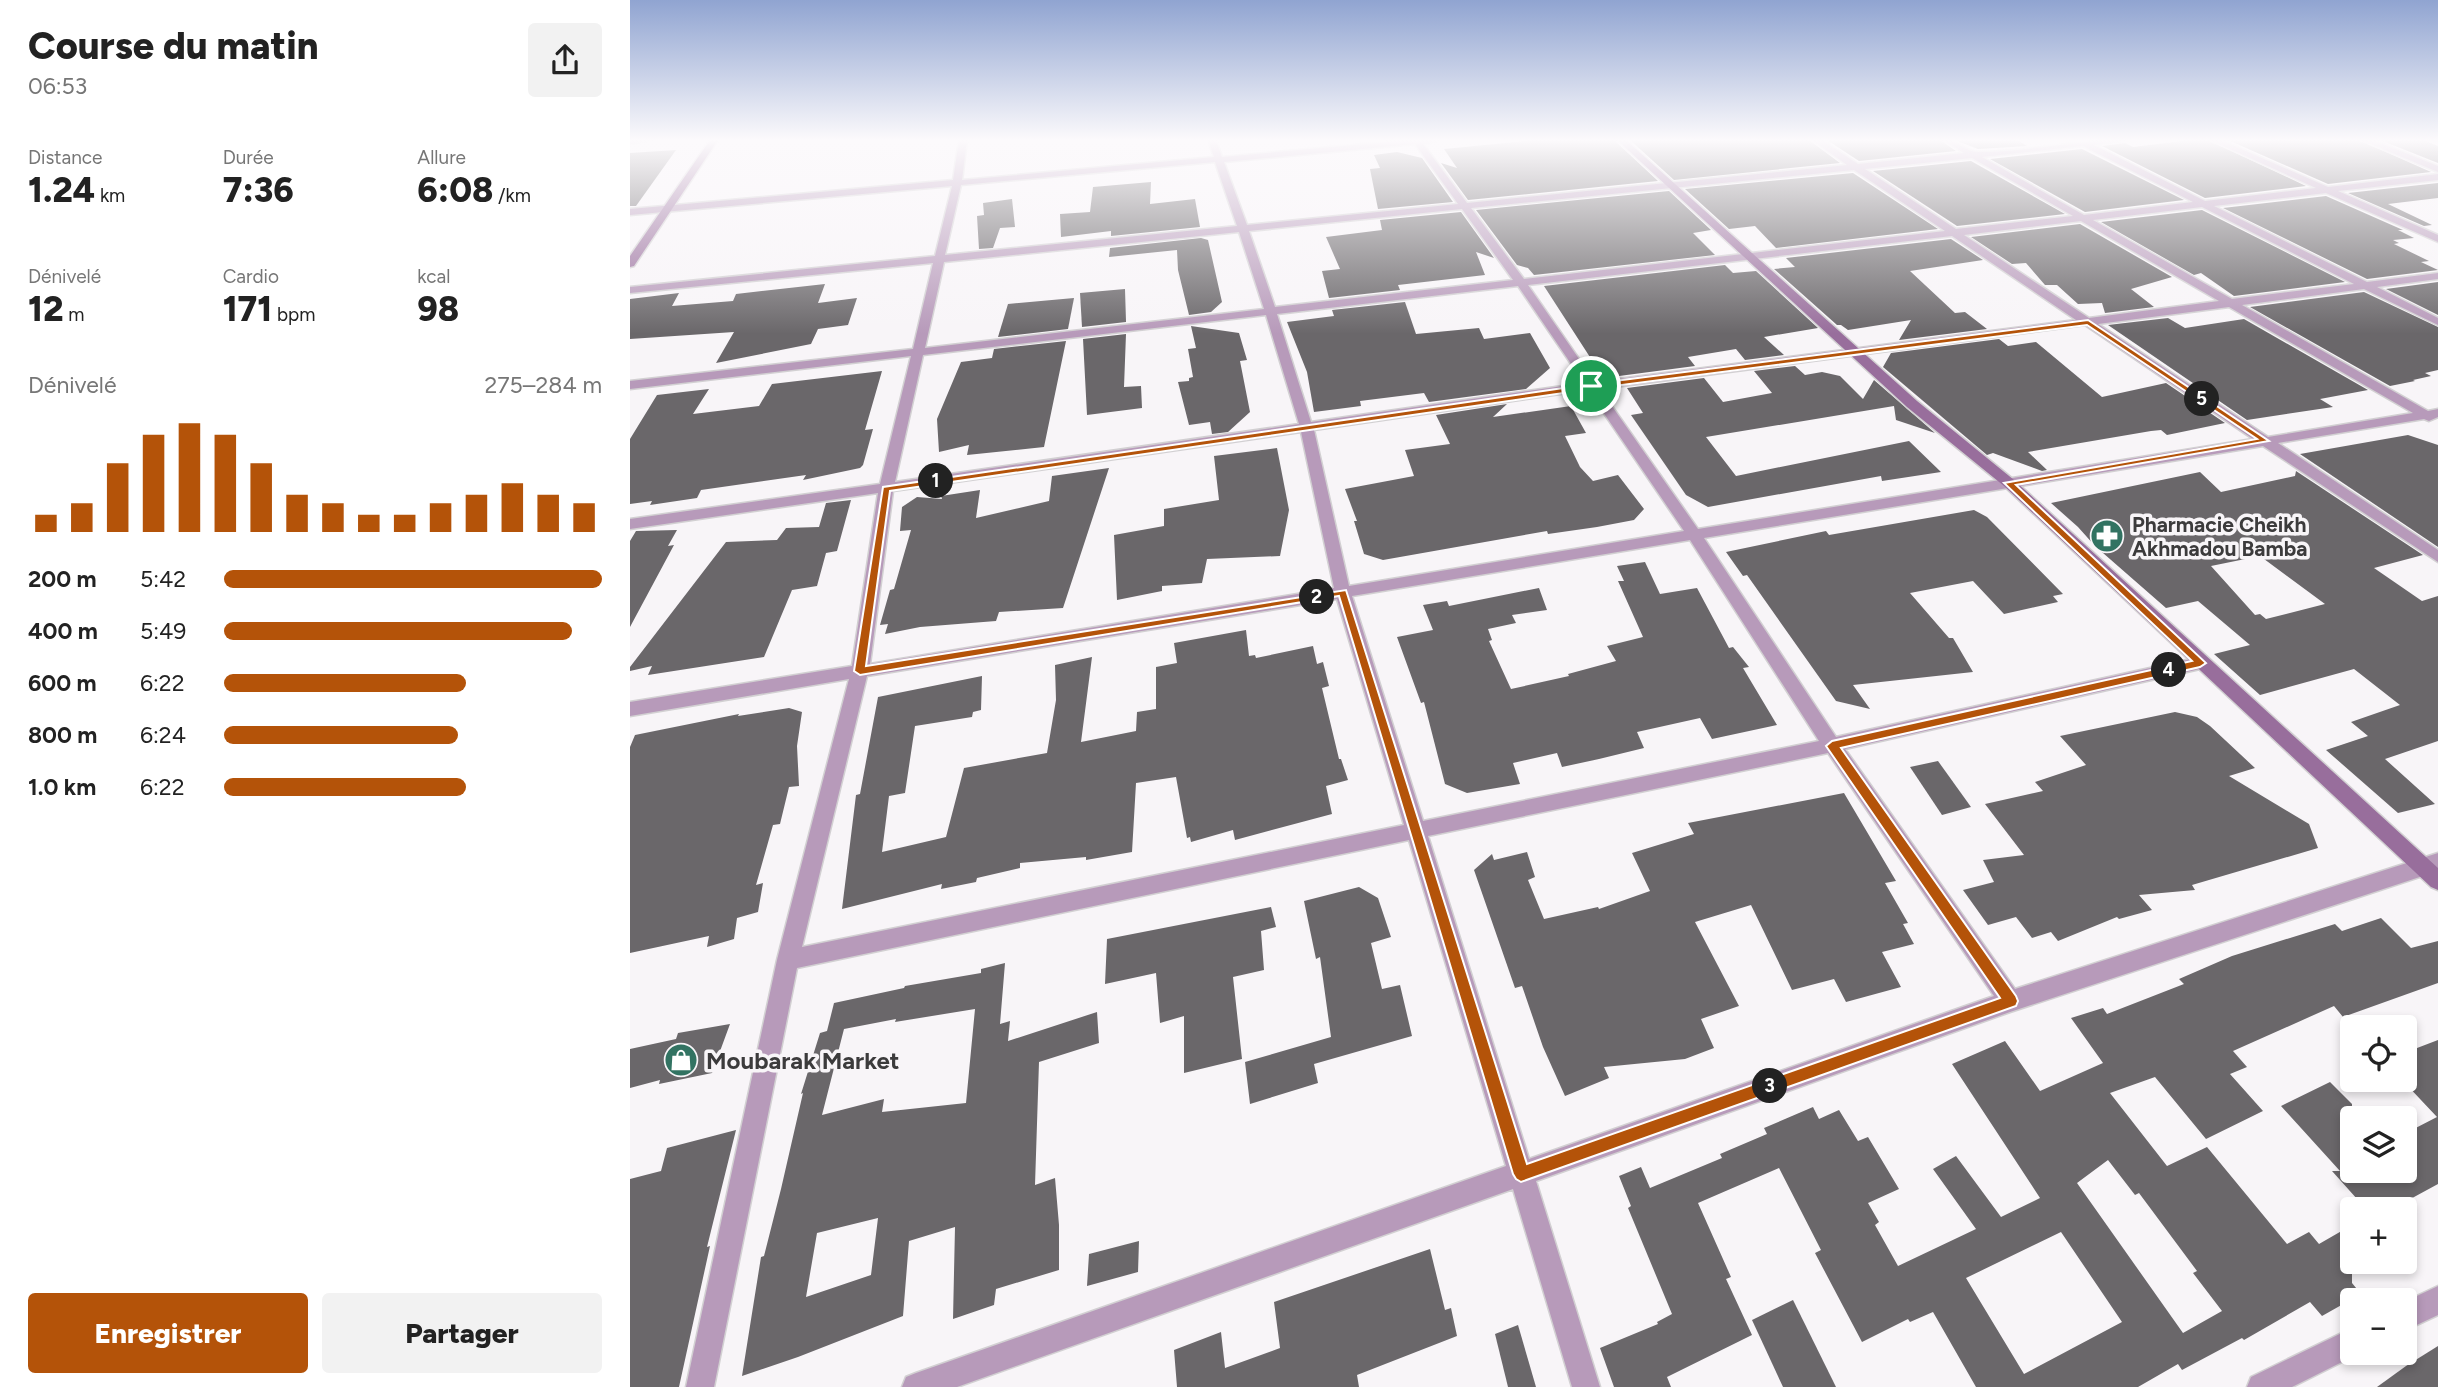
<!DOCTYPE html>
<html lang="fr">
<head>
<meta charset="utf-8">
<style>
  :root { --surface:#fff; --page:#f2f2f2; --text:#222; --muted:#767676; --accent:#b45309 }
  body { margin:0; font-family:Figtree,sans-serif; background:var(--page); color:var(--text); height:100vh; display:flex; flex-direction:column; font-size:26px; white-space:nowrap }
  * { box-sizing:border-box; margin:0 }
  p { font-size:23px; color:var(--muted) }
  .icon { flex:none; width:38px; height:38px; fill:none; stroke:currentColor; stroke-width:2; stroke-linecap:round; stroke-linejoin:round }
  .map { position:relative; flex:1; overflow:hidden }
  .side { display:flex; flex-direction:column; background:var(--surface); width:630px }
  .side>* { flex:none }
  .buttons { position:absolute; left:1710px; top:1015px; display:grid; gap:14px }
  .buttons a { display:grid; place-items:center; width:77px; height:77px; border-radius:7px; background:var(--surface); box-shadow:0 4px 10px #0003; font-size:35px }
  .pin { position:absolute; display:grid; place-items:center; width:60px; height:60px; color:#fff; margin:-30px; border:4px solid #fff; border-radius:50%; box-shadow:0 2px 7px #0007 }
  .km { position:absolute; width:35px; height:35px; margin:-18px; border-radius:50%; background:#222; color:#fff; font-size:19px; line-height:35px; text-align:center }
  .round { display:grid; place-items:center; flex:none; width:74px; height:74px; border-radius:7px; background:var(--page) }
  .overview { display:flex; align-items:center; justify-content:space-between; height:119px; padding:0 28px }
  h1 { font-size:38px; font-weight:800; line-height:52px }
  .stats { display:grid; grid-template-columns:repeat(3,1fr); gap:10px; height:119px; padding:7px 28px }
  .stats div { display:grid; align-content:center }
  .stats b { font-size:35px; font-weight:800 }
  .stats small { font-size:19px; font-weight:400 }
  .stats p { font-size:19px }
  .chart { height:196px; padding:14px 28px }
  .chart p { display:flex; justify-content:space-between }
  .chart svg { width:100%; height:126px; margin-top:7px; stroke:var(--accent); stroke-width:6 }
  .cta { display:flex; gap:14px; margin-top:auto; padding:14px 28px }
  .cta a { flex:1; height:80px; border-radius:7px; background:var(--accent); color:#fff; font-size:28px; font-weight:800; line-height:80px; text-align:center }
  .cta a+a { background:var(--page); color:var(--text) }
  ul { padding:0 28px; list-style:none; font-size:23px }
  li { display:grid; grid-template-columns:112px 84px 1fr; align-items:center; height:52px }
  li i { height:18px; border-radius:9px; background:var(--accent) }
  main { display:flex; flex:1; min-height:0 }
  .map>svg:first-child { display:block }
  .building { fill:#6a676a; fill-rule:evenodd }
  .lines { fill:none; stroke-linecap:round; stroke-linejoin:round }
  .street-casing { stroke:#d2d0d2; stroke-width:3 }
  .secondary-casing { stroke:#d2d0d2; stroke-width:3 }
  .street { fill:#b79aba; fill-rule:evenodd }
  .secondary { fill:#986e9c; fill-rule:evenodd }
  .route { fill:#b45309; stroke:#fff; stroke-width:2; fill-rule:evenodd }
  .labels { text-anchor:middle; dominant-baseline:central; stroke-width:7; stroke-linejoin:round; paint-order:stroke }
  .poi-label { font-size:21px; font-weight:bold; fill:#3c3b3c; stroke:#f8f5f8; text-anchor:start }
  .near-poi-label { font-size:24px; font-weight:bold; fill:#3c3b3c; stroke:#f8f5f8; text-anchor:start }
</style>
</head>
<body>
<main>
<section class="side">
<div class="overview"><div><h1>Course du matin</h1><p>06:53</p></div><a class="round"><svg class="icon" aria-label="share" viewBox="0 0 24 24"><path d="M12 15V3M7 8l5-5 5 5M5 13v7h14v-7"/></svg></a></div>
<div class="stats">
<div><p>Distance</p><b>1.24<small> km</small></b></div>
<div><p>Durée</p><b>7:36</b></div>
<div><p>Allure</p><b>6:08<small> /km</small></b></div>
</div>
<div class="stats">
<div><p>Dénivelé</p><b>12<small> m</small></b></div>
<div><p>Cardio</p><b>171<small> bpm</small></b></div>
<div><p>kcal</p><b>98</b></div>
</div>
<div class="chart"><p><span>Dénivelé</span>275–284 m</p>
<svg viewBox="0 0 160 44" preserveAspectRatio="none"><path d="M5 44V38M15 44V34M25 44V20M35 44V10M45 44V6M55 44V10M65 44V20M75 44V31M85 44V34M95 44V38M105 44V38M115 44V34M125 44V31M135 44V27M145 44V31M155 44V34"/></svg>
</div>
<ul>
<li><b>200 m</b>5:42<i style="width:100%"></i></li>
<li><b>400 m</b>5:49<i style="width:92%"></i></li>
<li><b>600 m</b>6:22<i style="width:64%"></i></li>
<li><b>800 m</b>6:24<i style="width:62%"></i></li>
<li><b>1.0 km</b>6:22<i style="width:64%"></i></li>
</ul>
<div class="cta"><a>Enregistrer</a><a>Partager</a></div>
</section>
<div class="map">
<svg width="1808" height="1387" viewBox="0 0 1808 1387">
  <rect width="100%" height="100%" fill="#f8f5f8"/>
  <g class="building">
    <polygon points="906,140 984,140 1028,181 838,200 811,163 827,168 814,149"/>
    <polygon points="1000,140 1179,140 1210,163 1044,180"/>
    <polygon points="1197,140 1310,140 1326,151 1229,161"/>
    <polygon points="1325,140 1387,140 1397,146 1348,149"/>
    <polygon points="1560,140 1578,140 1676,186 1575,198 1472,146 1495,143 1503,147"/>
    <polygon points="1598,140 1729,140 1801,172 1698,184"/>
    <polygon points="1750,140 1793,140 1808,146 1808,163"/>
    <polygon points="1452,149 1554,200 1455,212 1360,159"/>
    <polygon points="46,150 6,206 0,206 0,153"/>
    <polygon points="767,152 792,158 823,202 748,209 740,169 750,168 744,155"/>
    <polygon points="1341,161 1435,214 1327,226 1243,171"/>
    <polygon points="1223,173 1308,229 1146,248 1125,226 1099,229 1055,189"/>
    <polygon points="521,182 520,204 565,199 570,227 481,236 481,231 431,237 430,214 460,212 463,187"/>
    <polygon points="1808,183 1808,198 1758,204 1802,225 1794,226 1718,193"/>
    <polygon points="1039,191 1081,230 1063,233 1085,255 904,275 898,268 887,265 846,210"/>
    <polygon points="1696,196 1773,230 1768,230 1784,238 1763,240 1769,243 1764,244 1799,261 1791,262 1808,270 1737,279 1593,208"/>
    <polygon points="382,199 385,227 370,228 363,248 349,249 347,216 354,215 353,203"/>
    <polygon points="1572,210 1715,282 1604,296 1571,273 1564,275 1471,222"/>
    <polygon points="831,212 864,258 846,252 855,275 768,285 770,290 699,298 692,271 710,269 696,237 752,230 750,220"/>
    <polygon points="1450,224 1542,277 1501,289 1524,307 1475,313 1472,303 1448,304 1427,285 1415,285 1396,263 1382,264 1341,237"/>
    <polygon points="571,238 578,240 592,302 581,312 559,315 548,270 547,250 479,257 480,248"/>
    <polygon points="1321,239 1353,260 1280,271 1325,313 1335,312 1357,329 1269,340 1281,320 1218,330 1211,325 1207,325 1144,269 1165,267 1156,258"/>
    <polygon points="1095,265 1103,273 1126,271 1188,328 1134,337 1154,355 1115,360 1106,349 1058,357 1065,366 989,376 987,373 967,368 914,286"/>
    <polygon points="1808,282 1808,315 1756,289"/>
    <polygon points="195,284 188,303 227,298 218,325 188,329 181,344 86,363 104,332 0,339 0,299 49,293 42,306 103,301 106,294"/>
    <polygon points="495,289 496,322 452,327 450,293"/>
    <polygon points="1734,292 1808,327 1808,370 1795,373 1801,376 1783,380 1785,381 1760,386 1620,307"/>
    <polygon points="444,298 438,329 368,337 378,304"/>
    <polygon points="775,302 786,334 849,328 854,339 900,333 920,368 896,389 799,402 794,393 730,401 731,406 684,412 677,372 657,322 704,316 702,310"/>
    <polygon points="1538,318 1555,328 1614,319 1738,390 1690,399 1703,407 1617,420 1478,325"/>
    <polygon points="561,326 609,333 617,360 610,361 620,412 598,432 582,434 580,422 559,425 548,382 559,381 559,378 563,377 558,349 566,348"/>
    <polygon points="496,334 494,387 511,386 512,408 457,415 453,339"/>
    <polygon points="1369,339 1378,346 1406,342 1472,397 1536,383 1595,423 1537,435 1531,430 1521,431 1398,452 1417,470 1412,471 1363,453 1357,455 1253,367 1261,353"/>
    <polygon points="436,341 414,447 337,455 339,445 309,452 307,419 331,362 362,358 364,349"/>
    <polygon points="1165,366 1175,375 1192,372 1210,376 1233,399 1244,380 1305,433 1266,420 1264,406 1076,437 1106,476 1279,441 1311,472 1252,481 1251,476 1078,507 1056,495 1001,415 1013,413 997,388 1074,378 1093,402 1142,393 1124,371"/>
    <polygon points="252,371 235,430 243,429 233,465 230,468 173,480 176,475 71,490 67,498 20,505 22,501 0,504 0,439 27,395 79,389 63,414 129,406 142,384"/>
    <polygon points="877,404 863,417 941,406 956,433 935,436 950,467 963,481 988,475 1014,509 1004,520 967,527 918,534 917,531 753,560 734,554 724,521 727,521 715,489 784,476 775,450 820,444 806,415"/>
    <polygon points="1778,435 1808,445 1808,547 1670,454"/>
    <polygon points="647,448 659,510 650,556 577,559 572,583 532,586 532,591 487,600 484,535 534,526 534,509 589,500 584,456"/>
    <polygon points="479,468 433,608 369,612 366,621 290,627 255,634 258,624 250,625 260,590 264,589 281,530 270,531 272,507 287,497 312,499 311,496 350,490 346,518 419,501 422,476"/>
    <path d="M1666,471l127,84 -49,13 48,33 16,-5v145l-53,18 50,45 -37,9 -72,-63 42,-14 -17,-14 49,-17 -46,-36 -94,26 -46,-41 36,-9 -52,-44 -32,7 -71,-62 -17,-19 -27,-24 149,-31 21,20 74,-16zM1630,556l65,48 -59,15 -6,-5 -5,1 -44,-49z"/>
    <polygon points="221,500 207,551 196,553 187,586 162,590 134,657 18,675 22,666 0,671 0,667 96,542 147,540 156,528 189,527 196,503"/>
    <polygon points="1344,510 1357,517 1433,594 1423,596 1428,602 1374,614 1343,581 1280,593 1319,638 1323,638 1343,672 1223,685 1240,709 1206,701 1117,575 1113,576 1096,552 1196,531 1199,535"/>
    <polygon points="47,530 38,546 44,545 0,627 0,541 6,531"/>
    <polygon points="1015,562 1030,594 1067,588 1099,648 1103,647 1119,667 1113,668 1147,725 1082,739 1070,718 1007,732 1014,748 969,759 932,767 927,753 883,763 890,784 837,793 815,784 794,702 791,703 767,637 803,630 793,605 817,601 819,606 909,588 917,610 882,615 886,623 858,629 862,640 859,641 881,689 939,676 938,674 986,661 977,646 1013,637 988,581 994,581 987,566"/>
    <polygon points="616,630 619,656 625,655 626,658 683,646 687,664 693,662 699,686 692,688 709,759 711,759 718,780 696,786 702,814 605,840 603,830 561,842 560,837 557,838 546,777 506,783 502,852 456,860 456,857 390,863 390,868 347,878 346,882 311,889 312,884 212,909 226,795 230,794 248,697 352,676 351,710 343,712 342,717 285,726 275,793 259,796 252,852 316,837 334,768 417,753 426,700 425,665 462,657 451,742 506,731 507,712 526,709 526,667 547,663 544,643"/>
    <polygon points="159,708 172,712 167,746 169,786 159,787 150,824 143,825 126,885 133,883 128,912 107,918 104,939 77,947 79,936 0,953 0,747 5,735 109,714 108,716"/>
    <polygon points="1545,712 1567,717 1580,726 1625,768 1599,776 1679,824 1688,848 1562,885 1565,890 1509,895 1522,910 1489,919 1487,917 1428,941 1421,932 1402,938 1386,917 1358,925 1333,890 1364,882 1353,860 1394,855 1355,804 1413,791 1405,782 1456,765 1430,736"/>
    <polygon points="1308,761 1341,807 1312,815 1280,767"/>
    <polygon points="1214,793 1266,881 1255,883 1278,923 1273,924 1284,944 1252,952 1271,987 1216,1002 1204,979 1162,990 1121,905 1065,922 1109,1006 1071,1019 1084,1048 1055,1059 974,1067 979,1078 935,1096 913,1047 892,986 885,988 844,870 862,854 864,860 897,852 905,877 898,880 914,919 968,907 969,909 1020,891 1002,853 1064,834 1058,823"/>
    <polygon points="729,887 748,898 761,937 741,943 752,989 770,985 782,1036 684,1064 688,1083 620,1104 615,1062 701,1037 690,957 686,959 674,901"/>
    <polygon points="641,907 646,927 631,931 634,970 603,977 612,1059 554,1073 554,1016 530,1023 526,973 475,984 477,939"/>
    <path d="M1751,918l30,30 27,-7v42l-95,34 -9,-11 -101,45 14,16 -17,7 33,37 -57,28 -51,-62 -45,16 57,73 40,-19 80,97 22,-12 10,12 33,-19v58l9,11 -39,22 -12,-14 -66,38 -2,-2 -60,32 -4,-6 -40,23h-162l-43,-75 -23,10 -2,-3 -46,23 -47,-89 6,-3 -42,-82 -81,35 33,74 -5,2 26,56 -85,42 4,10h-57l-14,-39 58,-24 -1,-2 15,-8 -44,-106 3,-2 -12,-30 22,-9 9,21 72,-30 -2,-4 47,-20 -3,-6 49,-21 6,12 20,-9 19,31 10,-4 31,52 -31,14 11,19 -4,3 23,41 78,-37 -43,-60 23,-13 45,61 39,-19 -88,-134 53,-23 35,50 63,-28 -32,-45 32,-10 4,6 77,-30 -5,-5 53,-23 103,-32 7,7zM1478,1160l27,35 4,-2 58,78 -4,2 29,38 -39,22 -106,-150zM1431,1232l61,90 -98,52 -58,-96z"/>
    <path d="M375,963l-5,61 10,-3 -2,20 89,-29 2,31 -60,19 -4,123 20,-7 4,47v45l-63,19 -2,16 -41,14 2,-92 -46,14 -6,75 -105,41 -56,19 19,-119 3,-1 17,-67 22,-96 -2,1 19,-61 7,-2 7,-28 70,-15 1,-2 76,-13v-4zM345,1009l-9,94 -84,9 2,-13 -62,16 22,-86 52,-10 -1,3zM248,1218l-7,57 -65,22 11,-64z"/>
    <polygon points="100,1024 82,1073 29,1084 30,1080 0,1088 0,1049 46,1039 48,1033"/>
    <polygon points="1808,1040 1808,1184 1762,1209 1736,1209 1702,1171 1710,1171 1651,1106 1700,1082 1722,1104 1722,1171 1774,1171 1774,1134 1807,1117 1774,1082 1774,1053"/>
    <polygon points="106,1130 77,1247 80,1246 49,1387 0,1387 0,1179 31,1171 37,1148"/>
    <polygon points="509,1241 508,1272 457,1286 459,1254"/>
    <polygon points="800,1249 815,1310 821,1308 827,1336 727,1375 729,1387 547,1387 544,1350 591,1332 595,1368 650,1348 644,1302"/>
    <polygon points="1163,1300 1206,1387 1153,1387 1122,1320"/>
    <polygon points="888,1325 906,1387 878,1387 865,1334"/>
    <polygon points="1808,1346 1808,1387 1747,1387 1776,1366"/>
  </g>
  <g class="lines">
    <defs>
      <g id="street">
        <polygon points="0,140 22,140 0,144"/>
        <path d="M329,140h8l-5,40 252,-23 -6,-17h8l6,17 186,-17h33l-18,4 44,59 380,-38 -35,-25h10l36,24 106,-11 -21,-13c14,0 23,12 35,12 49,0 99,-12 148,-12l-32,5 111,56 111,-13 -106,-48h11l107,47 110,-13v6l-100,11 100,44v7l-112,-49 -112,13 153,76 71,-9v6l-61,8 61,31v7l-74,-36 -122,16 186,106 10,-2v8l-9,4 -5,-2 -146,24 160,107v12l-175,-116 -559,92 132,199 364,-80 6,2 2,4 -8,6 -355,80 170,240 423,-136v18l-428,141 -474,169 64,206h-28l-59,-198 -556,198h-55l4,-10 10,-4 590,-207 -97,-326 -612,128 -83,419h-28l91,-427 72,-281 -219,37v-14l222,-36 26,-173 -248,36v-10l250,-35 31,-128 -281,33v-8l283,-32 20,-86 -303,30v-6l305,-31 17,-70 -322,29v-6l323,-29zM785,144l43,60 -211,21 -23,-63zM1453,146l110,56 -109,13 -102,-58zM1342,158l101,58 -117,13 -91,-60zM585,162l22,64 -292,29 16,-70zM1224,170l91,61 -421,48 -53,-71zM1572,207l152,77 -122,15 -139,-79zM832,209l51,71 -238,27 -26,-76zM1451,221l138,80 -130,17 -125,-83zM609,232l25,77 -339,39 19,-86zM1322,236l124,84 -481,62 -67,-97zM888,286l66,97 -273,39 -34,-108zM1599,307l184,106 -145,24 -170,-113zM636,315l33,109 -404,58 28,-127zM1455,325l168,114 -555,90 -98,-140zM958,390l96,141 -335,55 -35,-156zM671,432l33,156 -464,76 23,-173zM1060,540l129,201 -396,80 -71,-225zM707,599l67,226 -602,122 65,-271zM1198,753l166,243 -465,163 -101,-323z"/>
        <polygon points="1731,140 1743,140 1808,166 1808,172"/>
        <polygon points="1808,1286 1808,1315 1774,1331 1774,1302"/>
        <polygon points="1722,1328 1722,1353 1730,1353 1662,1387 1617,1387 1621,1377"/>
      </g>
      <g id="secondary">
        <polygon points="80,140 88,140 4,266 0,267 0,256"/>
        <polygon points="987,140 996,140 1287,401 1384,480 1808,868 1808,890 1801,887 1374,486 1277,407"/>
      </g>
    </defs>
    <use href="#street" class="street-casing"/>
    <use href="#secondary" class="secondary-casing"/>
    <use href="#street" class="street"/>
    <use href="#secondary" class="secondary"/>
  </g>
  <linearGradient id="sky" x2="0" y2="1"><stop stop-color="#90a4d1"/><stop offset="0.42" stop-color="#fcfafc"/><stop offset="1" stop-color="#fcfafc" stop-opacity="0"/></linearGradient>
  <rect width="1808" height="334" fill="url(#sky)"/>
  <path class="route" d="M1458,320l181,121 -253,44 190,178 -6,4 -359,81 175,248 2,5 -2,5 -495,176 -5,-3 -3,-5 -174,-578 -479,79 -6,-4 29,-184 708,-103zM1457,325l170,114 -253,44 188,178 -360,80 -6,5 174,252 -473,166 -181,-574 -480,76 24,-175 701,-102z"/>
  <defs>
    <symbol id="pharmacy-disc" viewBox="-11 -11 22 22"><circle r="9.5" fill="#327362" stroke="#f8f5f8"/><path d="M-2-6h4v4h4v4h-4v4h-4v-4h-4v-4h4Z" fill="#fff"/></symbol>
    <symbol id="shop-disc" viewBox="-11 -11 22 22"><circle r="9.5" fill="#327362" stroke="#f8f5f8"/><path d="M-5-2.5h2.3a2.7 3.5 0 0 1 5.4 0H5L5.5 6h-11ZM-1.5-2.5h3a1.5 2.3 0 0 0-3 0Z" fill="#fff"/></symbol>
  </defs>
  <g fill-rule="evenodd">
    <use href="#pharmacy-disc" x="1458" y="517" width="38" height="38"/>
    <use href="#shop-disc" x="32" y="1041" width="38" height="38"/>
  </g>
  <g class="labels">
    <g class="poi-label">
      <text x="1502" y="524">Pharmacie Cheikh<tspan x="1502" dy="24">Akhmadou Bamba</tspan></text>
    </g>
    <g class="near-poi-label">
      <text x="76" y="1060">Moubarak Market</text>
    </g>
  </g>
</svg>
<div class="buttons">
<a><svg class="icon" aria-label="locate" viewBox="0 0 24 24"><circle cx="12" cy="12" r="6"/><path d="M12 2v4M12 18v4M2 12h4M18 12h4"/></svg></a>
<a><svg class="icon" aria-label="layers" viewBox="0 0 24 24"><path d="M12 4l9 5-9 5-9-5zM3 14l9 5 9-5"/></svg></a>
<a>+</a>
<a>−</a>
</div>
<div class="pin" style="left:961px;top:386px;background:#1e9e55"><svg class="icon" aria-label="arrive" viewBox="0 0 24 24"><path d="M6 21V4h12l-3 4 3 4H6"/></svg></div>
<b class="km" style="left:306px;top:481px">1</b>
<b class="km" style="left:687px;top:597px">2</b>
<b class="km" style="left:1140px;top:1086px">3</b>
<b class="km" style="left:1539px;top:670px">4</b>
<b class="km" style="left:1572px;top:399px">5</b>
</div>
</main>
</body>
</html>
